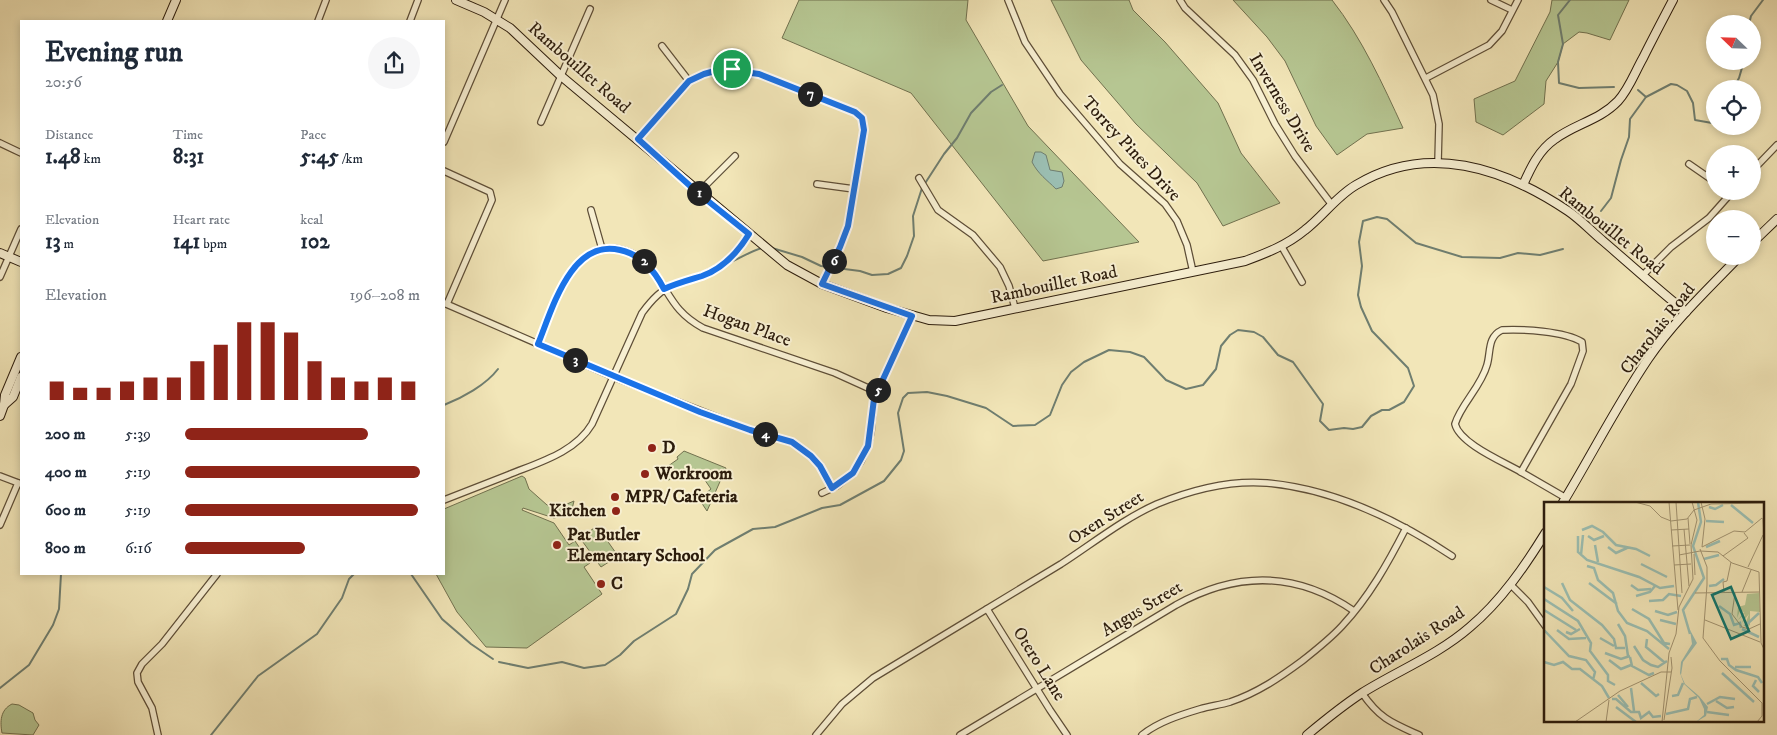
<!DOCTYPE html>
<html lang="en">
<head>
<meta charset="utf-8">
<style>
  :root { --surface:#fff; --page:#f6f6f7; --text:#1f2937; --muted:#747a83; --accent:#8f2418 }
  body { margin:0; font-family:"IM FELL DW Pica",serif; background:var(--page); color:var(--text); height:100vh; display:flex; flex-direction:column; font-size:19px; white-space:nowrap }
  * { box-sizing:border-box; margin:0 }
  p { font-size:16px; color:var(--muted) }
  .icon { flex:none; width:28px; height:28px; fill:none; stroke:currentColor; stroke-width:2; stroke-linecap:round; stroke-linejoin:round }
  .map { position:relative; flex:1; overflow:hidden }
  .sheet { position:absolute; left:20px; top:20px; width:425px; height:555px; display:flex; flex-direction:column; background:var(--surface); border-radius:0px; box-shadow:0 2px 8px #0003 }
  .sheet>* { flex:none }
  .needle { width:32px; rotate:293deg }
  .buttons { position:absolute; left:1706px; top:15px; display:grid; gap:10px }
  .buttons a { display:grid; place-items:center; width:55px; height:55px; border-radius:50%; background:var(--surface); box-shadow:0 2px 8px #0003; font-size:25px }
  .pin { position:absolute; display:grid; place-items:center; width:42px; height:42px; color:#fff; margin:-21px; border:2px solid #fff; border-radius:50%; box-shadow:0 1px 5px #0007 }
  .km { position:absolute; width:25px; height:25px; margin:-12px; border-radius:50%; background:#222; color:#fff; font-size:14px; line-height:25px; text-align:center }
  .round { display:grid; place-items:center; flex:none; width:52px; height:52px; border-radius:26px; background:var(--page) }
  .head { display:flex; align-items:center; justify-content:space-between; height:85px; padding:0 25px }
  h1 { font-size:28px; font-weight:800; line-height:38px }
  .stats { display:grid; grid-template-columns:repeat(3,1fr); gap:8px; height:85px; padding:5px 25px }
  .stats div { display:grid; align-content:center }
  .stats b { font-size:21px; font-weight:800 }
  .stats small { font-size:14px; font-weight:400 }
  .stats p { font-size:14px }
  .chart { height:140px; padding:10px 25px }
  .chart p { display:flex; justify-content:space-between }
  .chart svg { width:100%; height:90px; margin-top:5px; stroke:var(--accent); stroke-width:6 }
  ul { padding:0 25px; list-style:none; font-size:16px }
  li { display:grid; grid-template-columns:80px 60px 1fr; align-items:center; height:38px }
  li i { height:12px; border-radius:6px; background:var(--accent) }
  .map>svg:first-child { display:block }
  .green { fill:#b6c692; stroke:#71714f }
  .water { fill:#9bbfb3; stroke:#6f7e70 }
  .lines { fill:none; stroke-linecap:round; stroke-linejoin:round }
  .stream { stroke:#6f7e70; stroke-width:2 }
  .street-casing { stroke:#5e4e37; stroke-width:8 }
  .secondary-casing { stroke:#2c1c0c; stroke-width:10 }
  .street { stroke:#f7efd1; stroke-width:5.5 }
  .secondary { stroke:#f7efd1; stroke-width:8 }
  .route-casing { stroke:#fff; stroke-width:10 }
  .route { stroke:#1a73e8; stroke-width:6 }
  .poi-dot { fill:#8f2418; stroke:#f7efd1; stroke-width:2 }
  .labels { text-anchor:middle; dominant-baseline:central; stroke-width:4; stroke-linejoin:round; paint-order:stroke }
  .street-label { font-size:18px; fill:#2c1c0c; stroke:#f7efd1 }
  .poi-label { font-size:18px; font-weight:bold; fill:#2c1c0c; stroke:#f7efd1; text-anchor:start }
  .inset-river { fill:none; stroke:#9bbfb3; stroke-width:2.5 }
  .inset-road { fill:none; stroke:#a39573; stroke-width:1 }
  .view { fill:#0f766e; fill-opacity:0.15; stroke:#0f766e; stroke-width:2.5 }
  .inset-edge { fill:none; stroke:#2c1c0c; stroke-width:2.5 }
</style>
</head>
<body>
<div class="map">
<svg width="1777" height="735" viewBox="0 0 1777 735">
  <rect width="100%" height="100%" fill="#f2e6b8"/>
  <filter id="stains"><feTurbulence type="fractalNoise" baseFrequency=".004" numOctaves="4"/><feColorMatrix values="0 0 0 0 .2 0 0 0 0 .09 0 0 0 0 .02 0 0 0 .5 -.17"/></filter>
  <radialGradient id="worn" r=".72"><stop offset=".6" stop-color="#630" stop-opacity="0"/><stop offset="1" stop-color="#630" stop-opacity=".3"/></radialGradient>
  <g class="green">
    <polygon points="799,0 968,0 966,20 1028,126 1139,242 1043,261 911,93 782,38"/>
    <polygon points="1051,0 1129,0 1133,10 1165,42 1218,103 1241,153 1280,203 1223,226 1197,183 1136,124 1081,60"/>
    <path d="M1233,0h99c30,38 51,85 71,128l-36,6 -30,21 -21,-29 -31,-65 -18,-24z"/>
    <polygon points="1552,0 1629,0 1610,40 1587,33 1579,32 1563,44 1558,62 1546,81 1544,104 1503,135 1476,122 1474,99 1515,81 1550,12"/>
    <polygon points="684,451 726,468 707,511 699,499 711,489 698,470 689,475 684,469 669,480 660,478 657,474 678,459 677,457"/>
    <polygon points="522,476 525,478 529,489 547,505 560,507 574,501 572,509 558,517 554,518 523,508 522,510 554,523 569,545 575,541 590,563 584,567 602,594 527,648 486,647 457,612 436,574 444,574 444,509"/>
    <polygon points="597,526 618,556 601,567 580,538"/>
    <path d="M12,704l7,1 14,8 2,7 4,5 -6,10 -31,-2c-2,-11 -2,-23 10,-29z"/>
  </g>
  <path class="water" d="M1035,152h6l5,3 4,15 12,2 2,9 -2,6 -6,2c-9,-9 -18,-15 -24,-27z"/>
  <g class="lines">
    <g class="stream">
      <polyline points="1570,0 1558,15 1563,44 1558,62 1559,83 1579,88 1614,87"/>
      <polyline points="1749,24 1751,16 1763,0"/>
      <polyline points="1733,89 1739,78 1744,61"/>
      <polyline points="1638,90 1646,97"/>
      <polyline points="1601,211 1611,198 1621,160 1629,137 1630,119 1646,97 1671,84 1677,85 1687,91 1693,103 1695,120 1712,123 1715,118"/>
      <polyline points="772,248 802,257 821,266 860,271 872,275 888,274 901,268 907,256 914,236 913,216 922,188 944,154 957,138 971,113 991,92 1002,85"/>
      <path d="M726,264c12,-4 24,-13 36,-16"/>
      <path d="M444,405c18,-7 42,-20 54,-36"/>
      <polyline points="411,574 442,619 471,644 493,659"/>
      <polyline points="499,662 528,668 562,662 584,668 605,665 620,655 634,641 676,614 688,589 692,574 715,550 753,529 775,527 822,508 840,505 884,481 901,460 904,451 898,413 903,398 908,393 927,392 947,396 986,408 1013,426 1035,425 1050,415 1062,385 1071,372 1084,362 1109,350 1130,352 1144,357 1166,380 1186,389 1203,385 1216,369 1221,346 1230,335 1238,330 1254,332 1263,337 1278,355 1293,362 1323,404 1320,421 1329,430 1344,428 1353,429 1362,427 1371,416 1382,410 1389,410 1404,402 1414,386 1408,368 1372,331 1361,307 1358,295 1362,266 1359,242 1363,221 1377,217 1387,219 1416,243 1462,257 1500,258 1518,253 1540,255 1563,249"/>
      <polyline points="0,688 29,665 53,625 59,609 61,574"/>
      <polyline points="211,735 258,676 317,634 342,598 349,579 354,574"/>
    </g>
    <defs>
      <g id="street">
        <polyline points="1008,0 1025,42 1060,94 1120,164 1165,204 1177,221 1187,245 1193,272"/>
        <polyline points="1180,0 1185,8 1235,55 1253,80 1275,124 1295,156 1332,205"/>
        <polyline points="1384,0 1392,12 1433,95 1439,124 1438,162"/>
        <polyline points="1491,0 1512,10"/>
        <polyline points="318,21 326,0"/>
        <polyline points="410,21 418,0"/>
        <polyline points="662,46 689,81"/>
        <polyline points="1426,78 1489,45 1502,31 1518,0"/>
        <polyline points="541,122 590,9"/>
        <polyline points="638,139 689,81 704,74 722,69 759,74 855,112 862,118 864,130 848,226 840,247 822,284"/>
        <polyline points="444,142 505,0"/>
        <polyline points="0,143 21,153"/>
        <polyline points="1689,164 1715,182"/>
        <polyline points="444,171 490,192 492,200 447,304"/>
        <polyline points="1752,171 1777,145"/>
        <polyline points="919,178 938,210 973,235 1000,267 1009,286 1015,308"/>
        <polyline points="817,184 854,189"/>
        <polyline points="698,193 735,156"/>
        <polyline points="591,210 602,249"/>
        <polyline points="1282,247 1302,282"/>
        <polyline points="1643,275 1671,247 1709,218 1733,191"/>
        <polyline points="0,277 21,229"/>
        <polyline points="444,303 614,377 750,430 792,442 811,456 820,465 832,488"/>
        <path d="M1502,330c20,-1 62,1 80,12l1,9 -12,33 -50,88c-17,-10 -61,-28 -66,-48 6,-20 26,-37 32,-59 4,-13 0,-28 15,-35z"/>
        <path d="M538,344c13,-32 34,-105 80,-95 12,3 21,6 30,16 22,25 22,45 55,63l132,45 42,19"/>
        <polyline points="1521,472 1566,498"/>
        <polyline points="0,476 21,484"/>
        <polyline points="822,493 837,486 853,473 861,461 868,446 871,432 874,399 912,316"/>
        <path d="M444,500c21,-8 43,-17 64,-25 29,-12 67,-22 84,-51l50,-111c8,-11 18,-23 31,-28 12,-5 26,-7 37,-13 17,-8 29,-23 39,-38"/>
        <polyline points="0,525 18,483"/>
        <polyline points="1510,584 1528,602 1546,627"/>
        <polyline points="987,609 1050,710 1067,735"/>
        <path d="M1362,693c18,26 30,30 57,42"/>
        <polyline points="158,735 152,708 138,682 137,673 142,664 162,644 217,574"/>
        <path d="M816,735l26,-31 31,-26c63,-38 125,-76 188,-114 31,-20 62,-45 96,-60 34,-14 73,-24 110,-21 66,6 131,37 185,73"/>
        <path d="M960,735l216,-130c61,-34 120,-34 178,6"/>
        <path d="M1142,735c16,-13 38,-20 58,-26 10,-3 20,-4 30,-7 27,-9 49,-24 72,-41 14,-11 28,-22 40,-35 27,-29 46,-63 64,-98"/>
      </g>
      <g id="secondary">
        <path d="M456,0l28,12 26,16 51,48 226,189 35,19 65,24 42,12 26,1 290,-60c22,-8 42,-16 60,-31 18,-14 32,-34 51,-45 71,-43 148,-17 212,26 12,8 23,20 35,30 27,23 54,48 83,71"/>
        <polyline points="167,21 176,0"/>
        <path d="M1523,185c8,-18 16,-35 32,-46 20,-15 45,-19 63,-38 11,-12 17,-29 25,-43 10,-20 20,-39 30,-58"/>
        <polyline points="1752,243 1777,219"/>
        <polyline points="0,253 21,262"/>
        <polyline points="4,405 13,397 21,377"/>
        <polyline points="0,416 4,405 5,395 21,357"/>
        <path d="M1562,504c29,-48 55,-99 86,-145 26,-38 60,-70 92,-103"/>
        <path d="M1307,735c18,-15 35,-29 55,-42 35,-22 76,-38 108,-66 31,-26 55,-61 76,-95"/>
      </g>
    </defs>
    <use href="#street" class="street-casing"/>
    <use href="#secondary" class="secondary-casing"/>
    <use href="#street" class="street"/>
    <use href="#secondary" class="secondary"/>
  </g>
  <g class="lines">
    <defs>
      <path id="route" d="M722,69l37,5 96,38 7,6 2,12 -16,96 -8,21 -18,37 90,32 -38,83 -6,47 -15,27 -21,15 -12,-22 -9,-10 -19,-14 -42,-12 -50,-18 -162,-68c14,-34 33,-106 82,-94 22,5 34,20 44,39 13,-6 25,-9 38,-13 20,-7 36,-24 47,-42l-51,-41 -60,-54 51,-58 15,-7z"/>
    </defs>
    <use href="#route" class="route-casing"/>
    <use href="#route" class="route"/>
  </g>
  <g class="poi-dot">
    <circle cx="652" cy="448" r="5"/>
    <circle cx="645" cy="474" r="5"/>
    <circle cx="615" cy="497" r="5"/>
    <circle cx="616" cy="511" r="5"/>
    <circle cx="557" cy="545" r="5"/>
    <circle cx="601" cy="584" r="5"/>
  </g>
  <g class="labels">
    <g class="street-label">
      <text transform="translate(579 68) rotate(41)">Rambouillet Road</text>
      <text transform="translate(1282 103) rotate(59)">Inverness Drive</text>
      <text transform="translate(1131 149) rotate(47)">Torrey Pines Drive</text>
      <text transform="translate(1611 231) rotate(39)">Rambouillet Road</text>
      <text transform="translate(1054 285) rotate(-12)">Rambouillet Road</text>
      <text transform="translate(747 326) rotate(20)">Hogan Place</text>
      <text transform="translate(1658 329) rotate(-52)">Charolais Road</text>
      <text transform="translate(1106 518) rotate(-32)">Oxen Street</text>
      <text transform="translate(1142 609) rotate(-31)">Angus Street</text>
      <text transform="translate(1417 641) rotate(-33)">Charolais Road</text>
      <text transform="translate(1039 664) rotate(58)">Otero Lane</text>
    </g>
    <g class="poi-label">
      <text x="662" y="448">D</text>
      <text x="655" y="474">Workroom</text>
      <text x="625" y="497">MPR/ Cafeteria</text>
      <text x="606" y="511" text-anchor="end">Kitchen</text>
      <text x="567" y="535">Pat Butler<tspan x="567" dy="21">Elementary School</tspan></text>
      <text x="611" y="584">C</text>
    </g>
  </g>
  <g transform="translate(1544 502)">
    <rect width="220" height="220" fill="#f2e6b8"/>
    <path d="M215,91l1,19 -10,-1v14l-3,2 -4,-2h6l-3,-3 3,-8 -7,9 3,-9 -7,6 6,-8 -4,-1 -3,7 1,-11 7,-2 2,-11z" fill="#b6c692"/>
    <path d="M146,128l7,13 -14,19 -2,13 4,9 14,12 9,11 -2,9 -10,6 8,-7v-6l-5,-11 -15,-14 -4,-11 1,-11 11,-18z" fill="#9bbfb3"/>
    <path class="inset-river" d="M187,3l22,18M165,5l6,2 8,-4M162,19l18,1M38,28l10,-4 11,6 13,13 20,4 14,7M34,34v16l9,8 52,17 21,11 14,-2M44,34l6,4 10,-4M51,43l3,17M64,45l8,6 11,-5M162,45l14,-6M37,53l2,-20M160,57l15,-4M97,62l26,13M43,64l7,2 4,12 15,13 5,18 9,12 20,8 22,18M18,81l8,17 32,25 12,14 2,9h9M45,81l28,21M87,83l7,5 13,-1M165,84l7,-1 8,-6M0,85l18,11 11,13M92,94l14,-4 5,-6M0,97l34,22 13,22 -1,8 18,24v6l7,4M105,99l14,-1 6,-6 12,2M175,104l11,8 4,11 6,-2 1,5M88,107l17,10 15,24 6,1M0,108l32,20M111,109l13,4 9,-3M116,118l16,4M74,122l7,12 3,20M201,124l14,-13M198,127l17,8M0,128l25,26 17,4 9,12 -2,8M13,128l12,9 17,-1M22,130l5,2 9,-5M146,132l-7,-24 21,-32 -11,-32 8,-24 -3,-20M56,136l14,8M103,137l-1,8 18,15M90,144l9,14 8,5 7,2 9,-6M61,151l16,6 9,-3M86,155l2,9 17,9 5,-2M177,157h6l2,6 7,5 22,7 4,6M65,158l12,9 10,-4M0,160l10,3 9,-3 9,7h8l22,17 7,12M191,165h16M178,171l32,29M212,178l-3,6 6,6M97,181l15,13 3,-2M87,186l3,23M74,193l10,12M128,194l6,-1 5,-12M68,197h4l15,13h8l2,6 8,-6 4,5 8,-1M172,199l11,7 7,-1M163,202l13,-7 15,2M72,205l20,15M163,210l22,3M122,212l22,-5 2,-10 7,-2"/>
    <path class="inset-road" d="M91,0l15,4 11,11 10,4 16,-2 7,-9M125,0l9,108M132,0l6,91M157,0l4,17 -3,28M150,8l17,-6 53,-1M144,16l2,26M219,16l1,20M140,27l5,57M127,28l18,-1M128,44l18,-1M158,45l32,-16 11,1 17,-14M156,47l7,18v18M150,52l1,21M135,53l21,-4 18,1 14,11 27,9 2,71 3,6M179,54l25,-18 -4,-5M130,63l17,-1M204,65l15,-32M163,83l-4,53 17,23 42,42v13l-5,6M180,90l-1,-10 4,-1 4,-19M198,90l9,-22M151,91l65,-1M191,91l-3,21 10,13 7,2 11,-5M161,118l55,22M120,218l8,-52 -1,-11M31,220l45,-31 41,-19h10M62,220l3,-22M118,220l7,-69 7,-19 3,-27 14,-28 -2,-34 6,-25 -5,-18"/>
    <path class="view" d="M187,85l18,44 -18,8 -19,-44z"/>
    <rect width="220" height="220" class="inset-edge"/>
  </g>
  <rect width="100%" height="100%" filter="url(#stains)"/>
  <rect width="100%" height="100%" fill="url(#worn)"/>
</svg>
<div class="buttons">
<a><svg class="needle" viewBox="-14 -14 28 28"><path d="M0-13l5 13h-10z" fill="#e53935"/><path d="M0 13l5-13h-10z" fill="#747a83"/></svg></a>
<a><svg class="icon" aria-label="locate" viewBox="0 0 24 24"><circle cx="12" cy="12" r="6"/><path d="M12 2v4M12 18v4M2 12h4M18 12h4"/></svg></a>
<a>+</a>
<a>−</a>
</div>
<div class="pin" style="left:732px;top:69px;background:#1e9e55"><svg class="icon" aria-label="arrive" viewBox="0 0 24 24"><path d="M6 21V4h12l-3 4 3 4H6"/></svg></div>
<b class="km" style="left:699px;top:193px">1</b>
<b class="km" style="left:644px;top:261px">2</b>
<b class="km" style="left:575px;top:360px">3</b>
<b class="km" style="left:765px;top:434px">4</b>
<b class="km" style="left:878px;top:390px">5</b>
<b class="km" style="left:834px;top:261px">6</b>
<b class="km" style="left:810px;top:94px">7</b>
<section class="sheet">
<div class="head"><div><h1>Evening run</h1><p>20:56</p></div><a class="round"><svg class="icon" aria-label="share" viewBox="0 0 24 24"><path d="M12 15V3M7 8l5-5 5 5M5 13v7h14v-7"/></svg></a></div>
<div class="stats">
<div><p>Distance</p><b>1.48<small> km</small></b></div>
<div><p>Time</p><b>8:31</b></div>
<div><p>Pace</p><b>5:45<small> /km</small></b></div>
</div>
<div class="stats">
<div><p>Elevation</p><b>13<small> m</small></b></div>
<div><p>Heart rate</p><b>141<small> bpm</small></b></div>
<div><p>kcal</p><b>102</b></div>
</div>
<div class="chart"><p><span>Elevation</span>196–208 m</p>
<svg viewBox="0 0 160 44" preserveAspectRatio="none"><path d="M5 44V35M15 44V38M25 44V38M35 44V35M45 44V33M55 44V33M65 44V25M75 44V17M85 44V6M95 44V6M105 44V11M115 44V25M125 44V33M135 44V35M145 44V33M155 44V35"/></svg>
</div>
<ul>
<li><b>200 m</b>5:39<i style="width:78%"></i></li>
<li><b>400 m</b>5:19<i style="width:100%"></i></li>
<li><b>600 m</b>5:19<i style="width:99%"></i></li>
<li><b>800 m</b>6:16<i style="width:51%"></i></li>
</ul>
</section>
</div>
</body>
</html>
